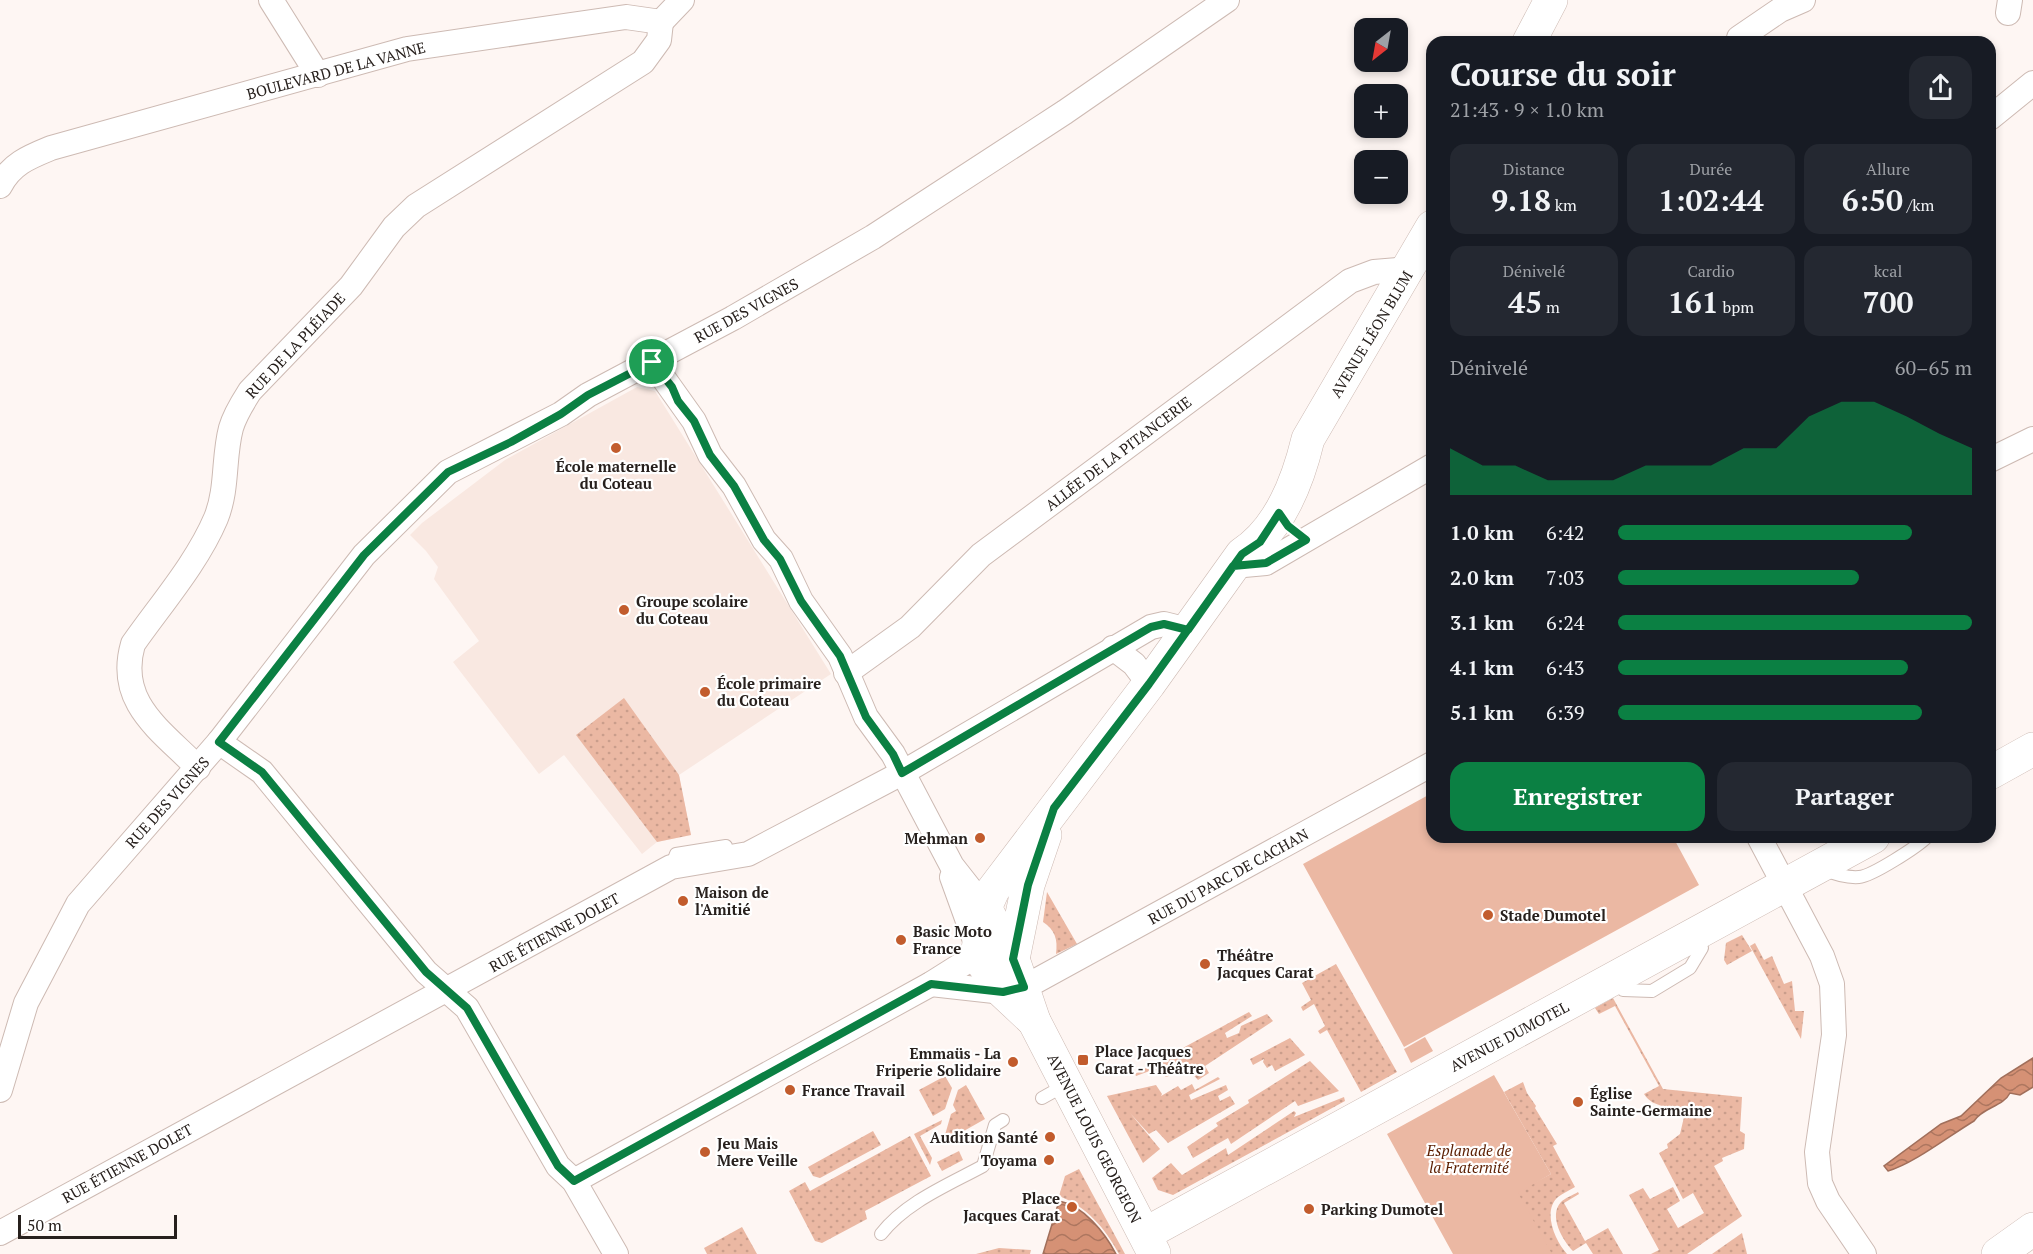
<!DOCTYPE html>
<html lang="fr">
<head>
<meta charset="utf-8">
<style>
  :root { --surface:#171b24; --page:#242831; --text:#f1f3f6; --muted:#9ea1a6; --accent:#0b8043 }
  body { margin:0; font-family:"PT Serif",serif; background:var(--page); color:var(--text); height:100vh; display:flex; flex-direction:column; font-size:22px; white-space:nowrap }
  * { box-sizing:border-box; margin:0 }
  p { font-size:20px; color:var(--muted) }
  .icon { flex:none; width:33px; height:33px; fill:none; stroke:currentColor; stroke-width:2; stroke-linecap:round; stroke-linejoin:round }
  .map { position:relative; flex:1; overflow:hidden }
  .panel { position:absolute; left:1426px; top:36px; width:570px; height:807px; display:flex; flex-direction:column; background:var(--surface); border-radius:18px; box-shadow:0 3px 9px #0003 }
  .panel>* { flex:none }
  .needle { width:39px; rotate:211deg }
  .controls { position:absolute; left:1354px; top:18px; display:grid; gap:12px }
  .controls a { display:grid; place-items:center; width:54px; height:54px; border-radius:12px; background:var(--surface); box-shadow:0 3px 9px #0003; font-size:30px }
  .scale { position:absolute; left:18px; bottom:15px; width:159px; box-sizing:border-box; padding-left:6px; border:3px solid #27201d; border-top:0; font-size:16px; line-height:21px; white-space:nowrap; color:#27201d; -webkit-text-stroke:4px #fff; paint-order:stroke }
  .pin { position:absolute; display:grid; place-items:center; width:51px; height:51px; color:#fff; margin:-26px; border:3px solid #fff; border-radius:50%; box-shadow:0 2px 6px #0007 }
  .round { display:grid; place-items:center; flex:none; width:63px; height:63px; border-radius:18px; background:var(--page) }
  .head { display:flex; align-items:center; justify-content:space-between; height:102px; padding:0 24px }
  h1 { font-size:33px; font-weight:600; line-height:45px }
  .metrics { display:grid; grid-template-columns:repeat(3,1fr); gap:9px; height:102px; padding:6px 24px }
  .metrics div { display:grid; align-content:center; border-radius:15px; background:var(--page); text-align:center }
  .metrics b { font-size:30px; font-weight:600 }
  .metrics small { font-size:16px; font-weight:400 }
  .metrics p { font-size:16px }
  .chart { height:168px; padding:12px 24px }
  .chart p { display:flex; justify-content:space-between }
  .chart svg { width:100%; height:108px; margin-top:6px; fill:var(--accent); opacity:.7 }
  .primary-button { display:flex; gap:12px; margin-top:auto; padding:12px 24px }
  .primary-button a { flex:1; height:69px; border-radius:18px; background:var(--accent); color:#fff; font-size:24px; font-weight:600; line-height:69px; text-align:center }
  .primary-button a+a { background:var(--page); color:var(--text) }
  ul { padding:0 24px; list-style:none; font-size:20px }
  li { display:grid; grid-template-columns:96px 72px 1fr; align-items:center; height:45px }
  li i { height:15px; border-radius:8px; background:var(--accent) }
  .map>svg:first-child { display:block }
  .built { fill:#f9e8e1 }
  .grass { fill:url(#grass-dots) }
  .park { fill:#ebb8a3 }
  .water { fill:url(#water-waves); stroke:#a16f5b; stroke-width:1.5 }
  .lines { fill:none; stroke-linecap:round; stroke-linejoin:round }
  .lane-casing { stroke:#cdbab3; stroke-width:14 }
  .street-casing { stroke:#cdbab3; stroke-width:26 }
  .secondary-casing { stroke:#cdbab3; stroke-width:34 }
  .lane { stroke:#fff; stroke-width:12 }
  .street { stroke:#fff; stroke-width:24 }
  .secondary { stroke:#fff; stroke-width:33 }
  .route-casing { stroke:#fff; stroke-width:12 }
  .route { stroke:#0b8043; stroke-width:8 }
  .poi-dot { fill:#c25c2d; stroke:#fff; stroke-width:2 }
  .labels { text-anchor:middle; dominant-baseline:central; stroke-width:4.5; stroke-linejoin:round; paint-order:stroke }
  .street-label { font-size:15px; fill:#27201d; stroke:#fff }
  .poi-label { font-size:15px; font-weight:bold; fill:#27201d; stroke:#fff; text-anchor:start }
  .park-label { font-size:15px; font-style:italic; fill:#5b1e00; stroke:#fff }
</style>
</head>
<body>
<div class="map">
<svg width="2033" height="1254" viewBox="0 0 2033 1254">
  <defs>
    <pattern id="grass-dots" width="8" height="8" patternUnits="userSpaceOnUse" patternTransform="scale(1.5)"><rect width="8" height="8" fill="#ebb8a3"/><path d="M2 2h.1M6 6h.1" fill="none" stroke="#ca9e8c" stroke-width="1.8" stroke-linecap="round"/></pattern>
    <pattern id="water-waves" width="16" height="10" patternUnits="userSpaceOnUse" patternTransform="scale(1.5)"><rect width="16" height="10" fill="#d59175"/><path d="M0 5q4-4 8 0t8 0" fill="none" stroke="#ad765f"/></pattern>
  </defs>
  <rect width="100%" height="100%" fill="#fef6f3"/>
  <polygon class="built" points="637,387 655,391 831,674 679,775 691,835 657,842 642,854 564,755 539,774 453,662 479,641 434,579 438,567 426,551 410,535 422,523 505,460"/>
  <g class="grass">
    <polygon points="624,698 679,775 691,835 657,842 576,735"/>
    <path d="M1047,892l30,52 -21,10c2,-15 -1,-24 -13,-32z"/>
    <polygon points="1742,935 1752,951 1727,965 1724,960 1726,943"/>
    <polygon points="1755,943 1764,960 1772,956 1784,984 1792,981 1795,1011 1804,1011 1801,1039 1750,946"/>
    <polygon points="1336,964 1397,1072 1361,1092 1327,1030 1320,1034 1318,1031 1325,1026 1314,1004 1303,1011 1301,1007 1311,1000 1302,983"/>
    <path d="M1613,998l50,91 79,8 -2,34 5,3 -1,15 -22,9 1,3 -9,5 28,50 -55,38h-36l8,-4 -30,-55 14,-7 7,11 23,-12 7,14 -13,8 11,19 26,-15 -11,-20 -10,6 -24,-46 9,-5 -1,-4 13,-10 4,-17c-12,-14 -30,-7 -40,-23l15,-8 -44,-80 -16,8 -4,-6z"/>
    <polygon points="1249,1012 1252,1016 1225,1033 1227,1038 1239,1033 1241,1026 1267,1014 1273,1021 1205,1066 1209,1073 1198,1080 1188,1069 1166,1077 1155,1069 1136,1076 1135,1074"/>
    <polygon points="1290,1038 1305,1055 1275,1071 1272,1065 1267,1068 1263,1062 1264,1059 1253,1065 1250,1059"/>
    <polygon points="1310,1061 1339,1091 1298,1106 1295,1101 1231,1144 1228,1138 1193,1158 1187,1147 1218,1126 1216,1123 1249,1103 1248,1100"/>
    <polygon points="945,1076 952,1088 945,1109 933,1116 919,1090"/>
    <polygon points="1218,1077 1220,1079 1189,1095 1191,1100 1226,1085 1228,1090 1218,1096 1220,1101 1230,1096 1235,1104 1168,1143 1156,1130 1149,1134 1130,1113 1160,1149 1143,1163 1107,1096 1156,1085 1162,1094 1161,1096 1178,1086 1181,1090 1192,1084 1195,1090"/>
    <path d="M1523,1082l4,11 9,13 -1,2 22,36 -4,2 22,41c-5,3 -12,6 -17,10 -16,14 -3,44 9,57h-53l-22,-49 59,-31 -47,-82z"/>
    <polygon points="966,1085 985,1119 948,1140 945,1135 951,1114 956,1111 953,1105 958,1090"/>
    <polygon points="1344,1097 1345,1101 1173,1195 1158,1190 1152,1178 1171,1163 1182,1175 1226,1148 1228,1155 1294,1111 1296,1113 1294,1117"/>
    <polygon points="942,1120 941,1124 920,1136 932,1158 930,1165 914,1134"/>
    <polygon points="873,1131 881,1145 820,1178 813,1176 808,1167"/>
    <polygon points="910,1136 931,1176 865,1211 867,1219 822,1243 815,1241 789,1191 805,1182 810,1191"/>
    <polygon points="959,1151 963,1160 942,1171 937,1162"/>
    <path d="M1079,1169l46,85h-6c-14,-26 -32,-47 -60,-58l6,-20z"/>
    <path d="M1578,1192l1,2 -15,9 21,38 23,-13 15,26h-30l-7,-11 -13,8c-10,-10 -25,-35 -12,-49 4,-4 12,-7 17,-10z"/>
    <polygon points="742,1227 757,1254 707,1254 704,1248"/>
    <polygon points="1742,1233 1747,1254 1712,1254"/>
    <polygon points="999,1248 1031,1250 1030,1254 976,1254"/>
  </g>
  <g class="park">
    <polygon points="1432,793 1432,837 1673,837 1699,885 1404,1047 1303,864"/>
    <polygon points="1425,1037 1433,1051 1411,1063 1404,1049"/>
    <polygon points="1494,1075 1551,1174 1518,1193 1552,1254 1453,1254 1387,1134"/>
  </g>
  <g class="water">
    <path d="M2033,1058v29l-13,8 -10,-2c-7,14 -27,14 -36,28 -25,15 -61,43 -86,50l-4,-5 57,-42 20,-8 40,-38z"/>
    <path d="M1059,1201c24,4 46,32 57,53h-73z"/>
  </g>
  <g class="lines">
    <defs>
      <g id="lane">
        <polyline points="671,867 676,854 726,846"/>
        <path d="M1822,869c12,5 24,9 37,8 13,-1 58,-30 68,-40"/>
        <polyline points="1623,990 1652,991 1690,968 1702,948 1696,936"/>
        <polyline points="1042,1098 1067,1084"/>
        <path d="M881,1234c25,-32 67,-49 102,-68l12,-41 8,-5"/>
      </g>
      <g id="street">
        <polyline points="271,0 318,75"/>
        <polyline points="2008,13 2010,0"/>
        <polyline points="661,22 682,0"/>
        <polyline points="1739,38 1780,10 1803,0"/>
        <polyline points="1990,118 2033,83"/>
        <path d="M0,186c11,-22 29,-29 51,-38l356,-99 219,-32 35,5"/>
        <polyline points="652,362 694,421 710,455 734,486 764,540 781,559 801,601 840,656 866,717 893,754 952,866 985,908"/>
        <polyline points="1990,460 2033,439"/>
        <polyline points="1233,566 1266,563 1432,466"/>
        <polyline points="1113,648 1134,664 1149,684"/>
        <polyline points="846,673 910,627 981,555 1350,281 1374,272 1410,269"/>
        <polyline points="219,742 262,772 426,972 467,1008 558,1166 574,1181 616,1254"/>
        <path d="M198,768c-37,-38 -82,-65 -65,-124 28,-40 64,-81 83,-126 12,-30 7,-60 15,-90 4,-14 12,-26 19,-37l101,-105 43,-59 22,-21 227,-144 16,-22 2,-18"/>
        <polyline points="1759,837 1822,956 1832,984 1834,1035 1817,1152 1820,1183 1828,1201 1864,1254"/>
        <polyline points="952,877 977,946"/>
        <polyline points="931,984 1003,992 1025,987 1432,764"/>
        <polyline points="0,1090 26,1003 78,904 219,742 364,555 448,472 561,414 588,395 733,318 873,237 1065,112 1227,0"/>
        <polyline points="574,1181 931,984 977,955 992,957"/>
        <polyline points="0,1233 671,867 748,854 902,773 1151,627 1164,624 1188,630"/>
      </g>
      <g id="secondary">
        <polyline points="1529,42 1551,0"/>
        <polyline points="1990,773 2033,749"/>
        <polyline points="985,908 1013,959 1034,1021 1154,1253"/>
        <polyline points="1013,959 1028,885 1045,835"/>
        <path d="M1034,1021l-31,-29 -26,-37 8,-47 8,-18 156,-206 93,-130c37,-24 56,-73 66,-115l124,-212"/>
        <polyline points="1145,1234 1873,837"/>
        <polyline points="1998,1254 2033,1229"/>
      </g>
    </defs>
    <use href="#lane" class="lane-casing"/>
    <use href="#street" class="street-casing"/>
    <use href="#secondary" class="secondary-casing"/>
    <use href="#lane" class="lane"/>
    <use href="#street" class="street"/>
    <use href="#secondary" class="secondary"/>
  </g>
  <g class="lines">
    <defs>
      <polyline id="route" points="652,362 588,395 561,414 511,442 448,472 364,555 219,742 262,772 426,972 467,1008 558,1166 574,1181 931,984 1003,992 1024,987 1013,959 1028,885 1054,808 1149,684 1242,554 1260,542 1279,513 1288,526 1306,540 1266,563 1233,566 1188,630 1164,624 1151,627 902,773 893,754 866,717 840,656 801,601 780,559 764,540 734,486 710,455 694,421 678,401 672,387 652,362"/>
    </defs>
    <use href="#route" class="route-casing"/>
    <use href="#route" class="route"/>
  </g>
  <g class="poi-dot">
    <circle cx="616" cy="448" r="6"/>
    <circle cx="624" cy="610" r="6"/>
    <circle cx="705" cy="692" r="6"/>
    <circle cx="980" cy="838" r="6"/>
    <circle cx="683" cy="901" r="6"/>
    <circle cx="1488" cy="915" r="6"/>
    <circle cx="901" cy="940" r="6"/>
    <circle cx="1205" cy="964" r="6"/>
    <rect x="1077" y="1054" width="12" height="12" rx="3"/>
    <circle cx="1013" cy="1062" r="6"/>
    <circle cx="790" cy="1090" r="6"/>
    <circle cx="1578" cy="1102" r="6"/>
    <circle cx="1050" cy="1137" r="6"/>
    <circle cx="705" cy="1152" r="6"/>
    <circle cx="1049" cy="1160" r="6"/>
    <circle cx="1072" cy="1207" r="6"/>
    <circle cx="1309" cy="1209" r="6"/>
  </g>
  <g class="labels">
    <g class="street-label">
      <text transform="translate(336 70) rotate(-15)">BOULEVARD DE LA VANNE</text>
      <text transform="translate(746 310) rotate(-29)">RUE DES VIGNES</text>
      <text transform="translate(1371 334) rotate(-59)">AVENUE LÉON BLUM</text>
      <text transform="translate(295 345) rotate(-47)">RUE DE LA PLÉIADE</text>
      <text transform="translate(1118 453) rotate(-37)">ALLÉE DE LA PITANCERIE</text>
      <text transform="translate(167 802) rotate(-48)">RUE DES VIGNES</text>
      <text transform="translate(1228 876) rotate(-29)">RUE DU PARC DE CACHAN</text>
      <text transform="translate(554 932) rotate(-29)">RUE ÉTIENNE DOLET</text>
      <text transform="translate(1509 1036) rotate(-28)">AVENUE DUMOTEL</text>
      <text transform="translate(1095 1138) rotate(63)">AVENUE LOUIS GEORGEON</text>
      <text transform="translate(127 1163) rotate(-29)">RUE ÉTIENNE DOLET</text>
    </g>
    <g class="poi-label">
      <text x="616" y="466" text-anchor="middle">École maternelle<tspan x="616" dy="17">du Coteau</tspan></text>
      <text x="636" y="601">Groupe scolaire<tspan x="636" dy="17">du Coteau</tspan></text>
      <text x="717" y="683">École primaire<tspan x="717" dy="17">du Coteau</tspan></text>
      <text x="968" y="838" text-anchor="end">Mehman</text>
      <text x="695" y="892">Maison de<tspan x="695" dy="17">l'Amitié</tspan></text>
      <text x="1500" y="915">Stade Dumotel</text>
      <text x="913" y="931">Basic Moto<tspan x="913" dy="17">France</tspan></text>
      <text x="1217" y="955">Théâtre<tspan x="1217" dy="17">Jacques Carat</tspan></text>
      <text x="1095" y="1051">Place Jacques<tspan x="1095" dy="17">Carat - Théâtre</tspan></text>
      <text x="1001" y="1053" text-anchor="end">Emmaüs - La<tspan x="1001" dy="17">Friperie Solidaire</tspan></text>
      <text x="802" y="1090">France Travail</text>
      <text x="1590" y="1093">Église<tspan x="1590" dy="17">Sainte-Germaine</tspan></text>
      <text x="1038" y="1137" text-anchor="end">Audition Santé</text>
      <text x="717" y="1143">Jeu Mais<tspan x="717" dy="17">Mere Veille</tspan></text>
      <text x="1037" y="1160" text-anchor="end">Toyama</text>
      <text x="1060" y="1198" text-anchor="end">Place<tspan x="1060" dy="17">Jacques Carat</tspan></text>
      <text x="1321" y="1209">Parking Dumotel</text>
    </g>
    <g class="park-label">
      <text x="1469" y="1150">Esplanade de<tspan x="1469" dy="17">la Fraternité</tspan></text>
    </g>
  </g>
</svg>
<div class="controls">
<a><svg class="needle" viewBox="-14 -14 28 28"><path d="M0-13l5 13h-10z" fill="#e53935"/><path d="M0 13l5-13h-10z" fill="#9ea1a6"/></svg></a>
<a>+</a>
<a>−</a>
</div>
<div class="scale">50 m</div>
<div class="pin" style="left:652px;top:362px;background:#1e9e55"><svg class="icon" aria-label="arrive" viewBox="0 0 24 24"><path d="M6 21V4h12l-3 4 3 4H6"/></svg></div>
<section class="panel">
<div class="head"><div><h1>Course du soir</h1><p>21:43 · 9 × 1.0 km</p></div><a class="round"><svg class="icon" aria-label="share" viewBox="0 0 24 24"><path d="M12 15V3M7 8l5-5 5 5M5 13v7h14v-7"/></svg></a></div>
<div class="metrics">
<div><p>Distance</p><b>9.18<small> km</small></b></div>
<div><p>Durée</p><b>1:02:44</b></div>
<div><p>Allure</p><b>6:50<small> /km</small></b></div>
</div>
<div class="metrics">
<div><p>Dénivelé</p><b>45<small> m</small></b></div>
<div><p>Cardio</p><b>161<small> bpm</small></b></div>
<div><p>kcal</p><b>700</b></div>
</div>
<div class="chart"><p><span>Dénivelé</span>60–65 m</p>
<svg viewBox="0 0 160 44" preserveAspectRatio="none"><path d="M0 44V25L10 32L20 32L30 38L40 38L50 38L60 32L70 32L80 32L90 25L100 25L110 12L120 6L130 6L140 12L150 19L160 25V44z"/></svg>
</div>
<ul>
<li><b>1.0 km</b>6:42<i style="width:83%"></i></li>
<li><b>2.0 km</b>7:03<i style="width:68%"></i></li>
<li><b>3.1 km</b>6:24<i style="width:100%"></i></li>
<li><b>4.1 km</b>6:43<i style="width:82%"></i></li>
<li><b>5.1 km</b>6:39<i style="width:86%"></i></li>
</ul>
<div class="primary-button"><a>Enregistrer</a><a>Partager</a></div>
</section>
</div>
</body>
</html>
